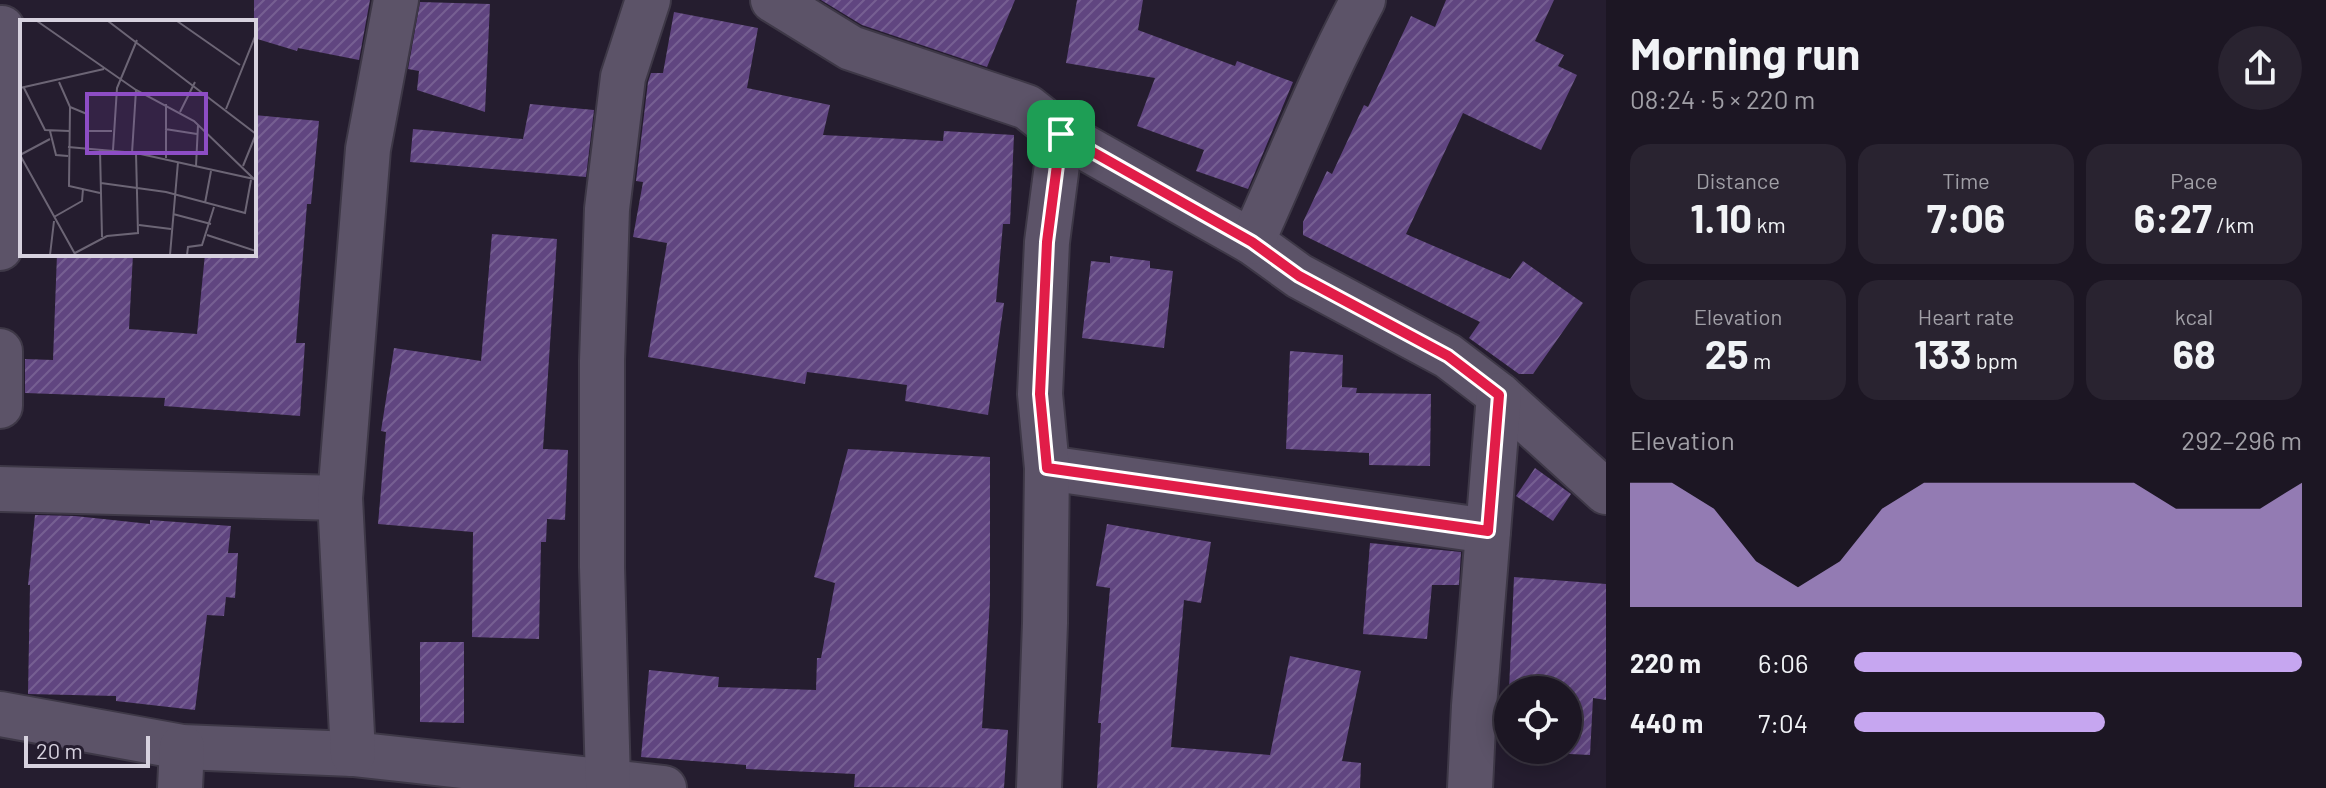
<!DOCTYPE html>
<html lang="en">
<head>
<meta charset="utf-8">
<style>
  :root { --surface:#1c1623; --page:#292330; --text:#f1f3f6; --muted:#a09fa6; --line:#3a3541; --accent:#c6a6f0 }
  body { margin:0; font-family:Barlow,sans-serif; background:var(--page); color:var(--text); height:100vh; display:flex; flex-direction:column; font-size:30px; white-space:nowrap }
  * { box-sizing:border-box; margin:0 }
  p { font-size:26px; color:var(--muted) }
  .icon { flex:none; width:44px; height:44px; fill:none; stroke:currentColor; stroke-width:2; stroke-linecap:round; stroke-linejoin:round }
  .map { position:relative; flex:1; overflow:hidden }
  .side { display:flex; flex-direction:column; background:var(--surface); width:720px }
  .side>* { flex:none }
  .fabs { position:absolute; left:1494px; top:676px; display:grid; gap:16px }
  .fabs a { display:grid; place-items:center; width:88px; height:88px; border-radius:50%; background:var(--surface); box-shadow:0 4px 20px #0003,0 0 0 2px var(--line); font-size:40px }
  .scale { position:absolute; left:24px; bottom:20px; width:126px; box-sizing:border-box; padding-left:8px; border:4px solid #d7d2df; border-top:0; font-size:22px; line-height:28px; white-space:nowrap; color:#d7d2df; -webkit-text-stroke:6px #251d2f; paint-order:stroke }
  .pin { position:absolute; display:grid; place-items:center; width:68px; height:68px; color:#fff; margin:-34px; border-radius:16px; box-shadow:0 4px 12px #0006 }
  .round { display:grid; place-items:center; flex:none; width:84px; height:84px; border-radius:42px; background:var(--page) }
  .summary { display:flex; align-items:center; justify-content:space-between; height:136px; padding:0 24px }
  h1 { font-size:44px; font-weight:700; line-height:60px }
  .metrics { display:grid; grid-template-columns:repeat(3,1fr); gap:12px; height:136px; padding:8px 24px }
  .metrics div { display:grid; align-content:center; border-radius:20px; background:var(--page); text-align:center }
  .metrics b { font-size:40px; font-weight:700 }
  .metrics small { font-size:22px; font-weight:400 }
  .metrics p { font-size:22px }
  .chart { height:224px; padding:16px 24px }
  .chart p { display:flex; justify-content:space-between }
  .chart svg { width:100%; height:144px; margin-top:8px; fill:var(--accent); opacity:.7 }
  ul { padding:0 24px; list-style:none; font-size:26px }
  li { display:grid; grid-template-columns:128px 96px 1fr; align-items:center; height:60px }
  li i { height:20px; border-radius:10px; background:var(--accent) }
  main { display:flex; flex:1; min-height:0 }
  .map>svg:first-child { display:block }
  .building { fill:url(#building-hatch) }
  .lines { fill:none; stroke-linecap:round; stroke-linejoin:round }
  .minor-casing { stroke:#3e3847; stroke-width:48 }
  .minor { stroke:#5c5368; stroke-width:44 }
  .route-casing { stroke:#fff; stroke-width:16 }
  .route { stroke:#e11d48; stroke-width:10 }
  .inset-road { fill:none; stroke:#6c6575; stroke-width:2 }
  .view { fill:#8d4dc5; fill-opacity:0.15; stroke:#8d4dc5; stroke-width:4 }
  .inset-edge { fill:none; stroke:#d7d2df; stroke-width:4 }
</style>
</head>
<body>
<main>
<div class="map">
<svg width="1606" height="788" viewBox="0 0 1606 788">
  <defs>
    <pattern id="building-hatch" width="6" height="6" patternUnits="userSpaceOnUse" patternTransform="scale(2)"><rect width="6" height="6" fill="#604580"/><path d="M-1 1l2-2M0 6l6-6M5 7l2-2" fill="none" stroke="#765f92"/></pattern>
  </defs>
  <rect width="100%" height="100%" fill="#251d2f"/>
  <g class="building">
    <polygon points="254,0 370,0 359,60 298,48 297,51 254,38"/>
    <polygon points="821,0 1015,0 987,67 862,25"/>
    <polygon points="1077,0 1143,0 1138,30 1235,66 1237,61 1293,82 1248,189 1196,171 1204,150 1137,126 1155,78 1066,63"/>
    <polygon points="1446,0 1554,0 1535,41 1564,55 1558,66 1577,75 1541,150 1463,113 1406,234 1510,279 1523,261 1583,303 1533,374 1519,374 1469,338 1480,322 1303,235 1303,222 1327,171 1332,174 1364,105 1368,107 1411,16 1435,27"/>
    <polygon points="420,2 490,4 485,112 417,90 419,71 408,69"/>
    <polygon points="674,12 758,28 747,88 830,105 823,135 943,141 944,131 1014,135 1010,224 1003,224 996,302 1004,303 988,415 905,401 907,385 807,372 805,384 648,357 667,243 633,237 643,182 636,181 648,82 651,73 663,73"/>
    <polygon points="530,104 594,110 586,177 410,162 413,129 523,139"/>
    <polygon points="254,115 319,121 311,204 307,204 296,343 305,343 300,416 164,406 165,398 25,393 25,359 53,360 57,254 133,254 129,329 197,334 205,254 254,254"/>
    <polygon points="492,234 557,239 543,449 568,450 565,520 547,519 546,542 541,542 539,639 472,637 473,532 378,524 386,432 381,431 394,348 481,361"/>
    <polygon points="1110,256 1150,261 1150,268 1173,271 1164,348 1082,338 1091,261 1110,263"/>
    <polygon points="1290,351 1343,355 1342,387 1357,388 1356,393 1431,394 1430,466 1369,465 1369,453 1286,449"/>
    <polygon points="848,449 990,457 990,600 982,728 1008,730 1004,788 854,787 855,774 746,769 746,765 641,757 649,670 719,677 718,687 816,690 817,658 821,658 835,583 814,577"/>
    <polygon points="1535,468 1571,494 1553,521 1516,496"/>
    <polygon points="35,515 75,516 150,524 150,520 231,526 228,553 238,553 235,598 226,597 224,616 207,615 195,710 116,701 116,696 28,694 30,585 28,585"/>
    <polygon points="1107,524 1211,542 1201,603 1184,600 1171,747 1270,755 1290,656 1361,671 1342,761 1361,763 1360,788 1097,788 1101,723 1098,723 1110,588 1096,586"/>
    <polygon points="1370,543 1461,552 1459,585 1432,585 1427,639 1363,634"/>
    <polygon points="1514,577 1606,584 1606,700 1593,698 1590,755 1506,751 1508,718 1508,750 1568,750 1568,690 1509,690"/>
    <polygon points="420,642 464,642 464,723 420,722"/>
  </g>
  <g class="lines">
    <defs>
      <g id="minor">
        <polyline points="773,0 851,48 1027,107 1061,134 1252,242 1299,276 1448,356 1499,395 1606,492"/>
        <path d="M1252,242c37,-81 69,-164 111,-242"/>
        <polyline points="0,248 5,80 2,28"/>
        <polyline points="0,351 0,406"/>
        <polyline points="1047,468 1488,531"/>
        <polyline points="0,489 340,498"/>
        <polyline points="0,714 182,747 353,754 664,788"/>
        <polyline points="353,754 340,498 368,149 396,0"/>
        <polyline points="608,782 602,567 602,361 607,209 623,77 648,0"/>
        <polyline points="180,788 182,747"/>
        <polyline points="1039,788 1045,623 1047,468 1040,394 1047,242 1061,134"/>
        <polyline points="1470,788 1474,706 1499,395"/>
      </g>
    </defs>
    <use href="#minor" class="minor-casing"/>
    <use href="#minor" class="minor"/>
  </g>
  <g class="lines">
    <defs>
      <polygon id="route" points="1061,134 1252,242 1299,276 1448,356 1499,395 1488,531 1047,468 1040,394 1047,242"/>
    </defs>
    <use href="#route" class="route-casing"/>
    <use href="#route" class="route"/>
  </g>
  <g transform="translate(20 20)">
    <rect width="236" height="236" fill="#251d2f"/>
    <path class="inset-road" d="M17,1l99,69 58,31 62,60M88,1l148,113M157,1l63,44M39,62l11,25 17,7M0,68l84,-19M4,68l21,42 24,1M146,84v54M50,87l-1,79 31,7M206,89l30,-75M160,92l15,-30M145,109l32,5M30,111l6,24 12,1M67,111h25M48,127l68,6 118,26M66,127l1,-51M80,130l2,87M93,130l4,-62 20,-48M112,133l4,-63M0,135l55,99M0,135l30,-16M176,146l2,-41M223,146l13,-32M81,163l65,9 79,21 6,-33M185,183l6,-32M153,194l38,10M34,197l28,-16 1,-12M119,205l32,4M187,215l49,16M55,233l32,-17 31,-3 -2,-80M30,235l4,-34M150,235l8,-93M167,235l1,-8 14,-2 12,-38"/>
    <path class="view" d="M67,74h119v59h-119z"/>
    <rect width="236" height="236" class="inset-edge"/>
  </g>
</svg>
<div class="fabs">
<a><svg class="icon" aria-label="locate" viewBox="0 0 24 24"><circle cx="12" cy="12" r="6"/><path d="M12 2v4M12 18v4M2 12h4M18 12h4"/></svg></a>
</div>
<div class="scale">20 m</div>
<div class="pin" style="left:1061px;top:134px;background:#1e9e55"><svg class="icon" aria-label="arrive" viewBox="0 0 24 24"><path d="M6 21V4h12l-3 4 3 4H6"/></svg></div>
</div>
<section class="side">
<div class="summary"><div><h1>Morning run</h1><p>08:24 · 5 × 220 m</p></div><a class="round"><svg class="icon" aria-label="share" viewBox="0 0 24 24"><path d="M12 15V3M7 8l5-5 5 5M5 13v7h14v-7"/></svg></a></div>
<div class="metrics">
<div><p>Distance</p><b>1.10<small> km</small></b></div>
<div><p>Time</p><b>7:06</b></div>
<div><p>Pace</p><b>6:27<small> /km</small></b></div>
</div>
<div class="metrics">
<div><p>Elevation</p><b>25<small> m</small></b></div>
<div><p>Heart rate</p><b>133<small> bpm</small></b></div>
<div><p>kcal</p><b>68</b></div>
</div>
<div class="chart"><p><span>Elevation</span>292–296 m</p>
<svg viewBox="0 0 160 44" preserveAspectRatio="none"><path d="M0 44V6L10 6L20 14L30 30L40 38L50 30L60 14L70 6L80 6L90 6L100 6L110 6L120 6L130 14L140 14L150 14L160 6V44z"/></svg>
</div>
<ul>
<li><b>220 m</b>6:06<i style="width:100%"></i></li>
<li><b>440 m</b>7:04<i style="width:56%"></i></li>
</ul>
</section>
</main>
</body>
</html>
